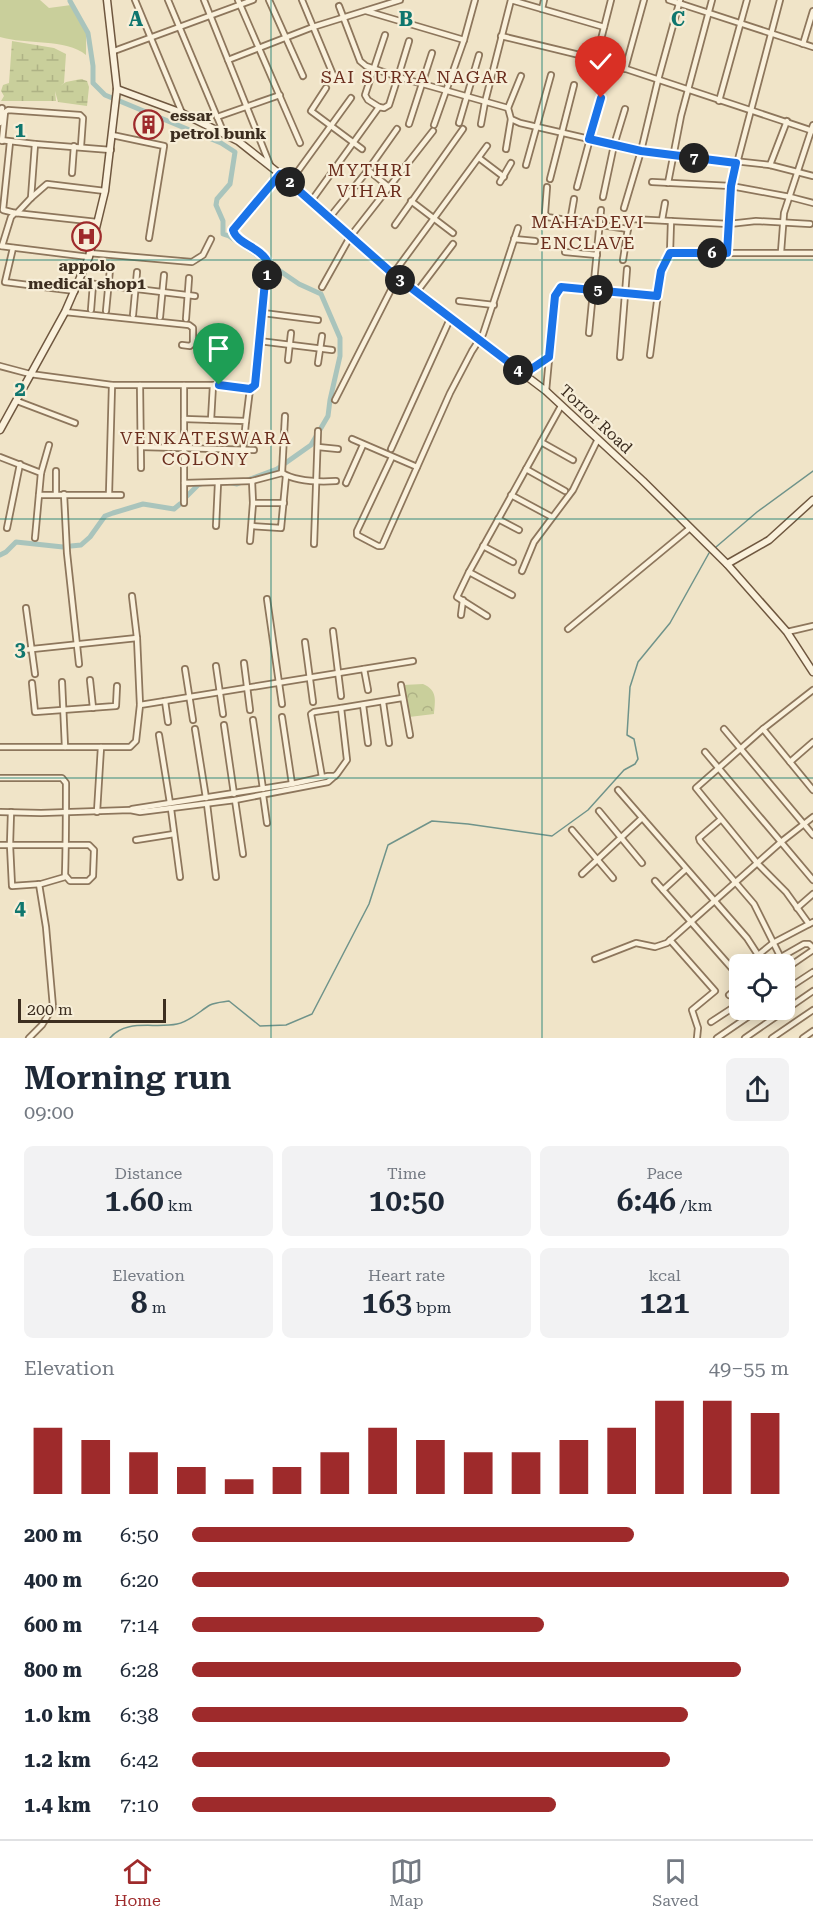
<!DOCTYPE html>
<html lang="en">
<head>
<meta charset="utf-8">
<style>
  :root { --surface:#fff; --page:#f2f2f3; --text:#1f2937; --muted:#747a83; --line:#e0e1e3; --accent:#9e2a2b }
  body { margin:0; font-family:"Roboto Serif",serif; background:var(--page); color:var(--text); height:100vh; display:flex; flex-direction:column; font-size:22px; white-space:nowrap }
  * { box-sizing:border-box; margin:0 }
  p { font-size:20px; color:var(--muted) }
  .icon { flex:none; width:33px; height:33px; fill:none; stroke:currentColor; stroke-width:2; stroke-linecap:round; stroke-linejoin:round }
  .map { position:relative; height:1038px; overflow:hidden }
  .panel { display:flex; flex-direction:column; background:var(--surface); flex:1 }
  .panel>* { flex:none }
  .tools { position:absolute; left:729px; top:954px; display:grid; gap:12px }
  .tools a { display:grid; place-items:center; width:66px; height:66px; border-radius:9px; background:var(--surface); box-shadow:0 3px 15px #0003; font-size:30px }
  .scale { position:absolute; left:18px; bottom:15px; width:148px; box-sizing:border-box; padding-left:6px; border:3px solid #3d2e20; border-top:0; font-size:16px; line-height:21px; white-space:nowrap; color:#3d2e20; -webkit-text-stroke:4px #f7eed8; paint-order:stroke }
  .pin { position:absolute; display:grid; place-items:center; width:51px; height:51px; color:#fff; margin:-62px -26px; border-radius:50% 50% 50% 0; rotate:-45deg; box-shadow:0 0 6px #0007 }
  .pin .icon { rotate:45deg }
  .km { position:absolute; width:30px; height:30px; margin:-15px; border-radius:50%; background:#222; color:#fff; font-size:16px; line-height:30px; text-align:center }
  .round { display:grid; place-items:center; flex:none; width:63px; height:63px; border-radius:9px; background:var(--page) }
  .overview { display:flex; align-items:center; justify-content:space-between; height:102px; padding:0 24px }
  h1 { font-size:33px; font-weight:600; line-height:45px }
  .metrics { display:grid; grid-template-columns:repeat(3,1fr); gap:9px; height:102px; padding:6px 24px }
  .metrics div { display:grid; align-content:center; border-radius:9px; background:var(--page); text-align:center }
  .metrics b { font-size:30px; font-weight:600 }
  .metrics small { font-size:16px; font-weight:400 }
  .metrics p { font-size:16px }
  .chart { height:168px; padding:12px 24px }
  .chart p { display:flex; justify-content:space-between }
  .chart svg { width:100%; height:108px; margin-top:6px; stroke:var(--accent); stroke-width:6 }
  ul { padding:0 24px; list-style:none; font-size:20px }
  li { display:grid; grid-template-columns:96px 72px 1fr; align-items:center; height:45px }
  li i { height:15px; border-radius:8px; background:var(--accent) }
  .tabs { display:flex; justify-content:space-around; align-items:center; height:84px; border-top:2px solid var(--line); background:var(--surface); font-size:16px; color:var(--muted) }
  .tabs a { display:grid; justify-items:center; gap:3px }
  .tabs .active { color:var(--accent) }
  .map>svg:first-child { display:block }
  .grass { fill:#c9cf9b }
  .wetland { fill:url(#wetland-marsh) }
  .park { fill:url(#park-crowns) }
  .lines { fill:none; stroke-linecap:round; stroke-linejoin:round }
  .stream { stroke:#6f938a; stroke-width:1.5 }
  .canal { stroke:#a9c4bc; stroke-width:5 }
  .street-casing { stroke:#8d765c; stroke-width:8 }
  .secondary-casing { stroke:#6f573f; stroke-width:9 }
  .street { stroke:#faf1dc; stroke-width:4.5 }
  .secondary { stroke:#faf1dc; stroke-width:6 }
  .route-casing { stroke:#fff; stroke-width:12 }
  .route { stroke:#1a73e8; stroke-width:8 }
  .grid { fill:none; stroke:#0f766e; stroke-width:1.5; stroke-opacity:0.55 }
  .labels { text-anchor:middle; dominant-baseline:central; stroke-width:4.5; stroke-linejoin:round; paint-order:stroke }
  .poi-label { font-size:16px; font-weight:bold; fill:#3d2e20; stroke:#f7eed8; text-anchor:start }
  .street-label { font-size:16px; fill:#3d2e20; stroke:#f7eed8 }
  .neighbourhood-label { font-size:18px; letter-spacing:1.5px; fill:#6b2e1e; stroke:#f7eed8 }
  .grid-label { font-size:20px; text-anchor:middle; font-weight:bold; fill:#0f766e; stroke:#f7eed8; stroke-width:4.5; stroke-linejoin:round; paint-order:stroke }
</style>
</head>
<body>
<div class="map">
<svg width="813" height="1038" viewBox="0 0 813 1038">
  <defs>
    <pattern id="wetland-marsh" width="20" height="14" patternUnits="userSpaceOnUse" patternTransform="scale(1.5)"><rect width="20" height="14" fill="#c9cf9b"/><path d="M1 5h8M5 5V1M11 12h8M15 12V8" fill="none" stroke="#aeb285"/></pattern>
    <pattern id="park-crowns" width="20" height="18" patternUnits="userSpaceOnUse" patternTransform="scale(1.5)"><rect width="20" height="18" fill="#c9cf9b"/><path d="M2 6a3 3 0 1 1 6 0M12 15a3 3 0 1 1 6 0" fill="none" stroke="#aeb285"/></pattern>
  </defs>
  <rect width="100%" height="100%" fill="#f0e4c8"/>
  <path class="grass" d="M0,0h40l9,8 22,-3 15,25v25c-20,-17 -60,-10 -86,-18z"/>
  <polygon class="wetland" points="12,41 54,48 66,54 64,83 60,86 66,82 81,79 87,81 89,87 87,106 58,102 55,91 56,101 1,101 4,96 1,91 3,85 9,83"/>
  <path class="park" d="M423,684c15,6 12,17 11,30l-25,3 -6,-32z"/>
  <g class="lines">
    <g class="stream">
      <polyline points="716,547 757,512 813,471"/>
      <path d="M110,1038c16,-20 45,-9 67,-14 12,-2 23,-13 33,-19 6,-3 13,-3 19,-4l31,25 26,-1 26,-11 57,-110 19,-59 44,-24 36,3 84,12 36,-26 36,-40 11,-6 3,-5 -4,-20 -7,-4 3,-48 8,-25 32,-39 39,-70"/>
    </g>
    <g class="canal">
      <polyline points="70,1 88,33 93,66 93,83 105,95 221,143 235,152 230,184 217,199 216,205 223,221 223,234 229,236 299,284 321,294 340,338 340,356 330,400 328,416 311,445 277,469 237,484 228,482"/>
      <polyline points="187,496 198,485 204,483"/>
      <polyline points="71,546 81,545 90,537 105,516 113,513 143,504 174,509 180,504"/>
      <polyline points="0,555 6,552 16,542 63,547"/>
    </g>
    <defs>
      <g id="street">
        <polyline points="135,0 182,113"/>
        <polyline points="168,0 223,131"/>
        <polyline points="204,0 270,165"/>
        <polyline points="238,0 300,143"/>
        <polyline points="269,0 303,76"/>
        <polyline points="302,0 334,77"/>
        <polyline points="669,0 813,47"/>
        <polyline points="339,6 360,61 366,66 398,77 409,41"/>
        <polyline points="542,9 544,0"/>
        <polyline points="366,11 464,40"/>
        <polyline points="501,36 596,59 813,131"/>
        <polyline points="803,44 813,11"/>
        <polyline points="114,51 253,0"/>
        <polyline points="596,59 611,0"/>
        <polyline points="228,60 313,27 400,0"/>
        <polyline points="625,69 644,0"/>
        <polyline points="521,76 508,108 511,119 520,123 641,151 770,165 813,176"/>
        <polyline points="326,88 311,111 362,149"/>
        <polyline points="719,101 747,0"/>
        <polyline points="379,107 368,100 365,95 385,35"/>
        <polyline points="217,117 280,95"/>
        <polyline points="0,123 2,108"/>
        <polyline points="459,123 479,55"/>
        <polyline points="409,124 432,53"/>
        <polyline points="481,124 485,102 511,0 604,27"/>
        <polyline points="434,125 464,40 475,0"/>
        <polyline points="112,135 164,146 149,238"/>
        <polyline points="0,140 35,144"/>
        <polyline points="2,141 5,112 8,110 80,115 83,118 81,146"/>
        <polyline points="10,142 3,210 15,213 97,222"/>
        <polyline points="506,149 511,119"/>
        <polyline points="479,158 504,177"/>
        <polyline points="526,165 551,75"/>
        <polyline points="770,165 787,121"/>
        <polyline points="368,170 390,188"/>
        <polyline points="72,173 74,146"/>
        <polyline points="550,179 574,85"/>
        <polyline points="290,182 351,98"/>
        <polyline points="500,182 511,163"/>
        <polyline points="652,182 731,186 780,0"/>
        <polyline points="668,183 681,116 712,0"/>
        <polyline points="547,187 545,213 547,217 628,229"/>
        <polyline points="577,187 601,98"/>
        <polyline points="603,197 614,145 625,109"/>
        <polyline points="31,198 35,144 111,150"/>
        <polyline points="312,200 379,107 384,108 389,105 398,77 508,108"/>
        <polyline points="411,201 453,233"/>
        <polyline points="624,208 641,151 658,80 680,0"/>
        <polyline points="17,213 31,198 47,184 105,191"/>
        <polyline points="330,217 368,170 397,129"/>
        <polyline points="662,220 665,203"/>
        <polyline points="570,222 574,199"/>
        <polyline points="395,225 463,129"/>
        <polyline points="514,239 535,241"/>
        <polyline points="0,246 89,257"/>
        <polyline points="2,246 11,217 15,213"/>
        <polyline points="13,248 5,282 75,291"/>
        <polyline points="565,252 597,255"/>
        <polyline points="781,252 784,213 813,125"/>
        <polyline points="89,253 192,262 203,255 211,239"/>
        <polyline points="670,253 813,253"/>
        <polyline points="727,253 731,186 790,197 813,203"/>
        <polyline points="623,260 629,222 631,219 729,224 756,221 810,224"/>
        <polyline points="393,274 487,146"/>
        <polyline points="79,282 195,296"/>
        <polyline points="322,287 350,237 433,131"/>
        <polyline points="416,293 453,244"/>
        <polyline points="459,301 494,305"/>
        <polyline points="91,310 93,284"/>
        <polyline points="106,311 110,269"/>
        <polyline points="65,312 189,325 193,328 193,343 190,346 182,345"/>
        <polyline points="263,313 318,320"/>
        <polyline points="133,315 137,272"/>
        <polyline points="160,317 164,275"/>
        <polyline points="186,319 189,278"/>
        <polyline points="589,333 601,210"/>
        <polyline points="259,341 332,350"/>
        <polyline points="650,355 661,271 670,253 671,221"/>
        <polyline points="620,357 627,269"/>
        <polyline points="288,360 291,333"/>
        <polyline points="318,363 322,336"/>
        <path d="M0,366l30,8 82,11h101l39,3 3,-3 12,-124c-7,-14 -30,-17 -34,-32l48,-55"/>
        <polyline points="524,374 549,357"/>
        <polyline points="140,385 141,468"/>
        <polyline points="546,391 555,296 558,290 565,286 658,296"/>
        <polyline points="335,400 397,278"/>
        <polyline points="17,401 75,423"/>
        <polyline points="184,419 246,421 243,450"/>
        <polyline points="211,420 213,385"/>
        <polyline points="246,421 250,389"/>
        <polyline points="352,439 417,467"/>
        <polyline points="541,442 573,460"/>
        <polyline points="141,447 254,450"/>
        <polyline points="318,447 338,449"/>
        <polyline points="391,449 450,319"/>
        <polyline points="0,457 41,473"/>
        <polyline points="392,457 357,531 357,535 378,546 382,546 450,393 472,351 483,334 518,228"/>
        <polyline points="526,469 565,491"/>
        <polyline points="282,473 285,416"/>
        <path d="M184,483l68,-2 30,-8c15,9 37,9 54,8"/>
        <polyline points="346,483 363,445"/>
        <polyline points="56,494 56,471"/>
        <polyline points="64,494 67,553 79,664"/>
        <polyline points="109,494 112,385"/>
        <polyline points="39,495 121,495"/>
        <polyline points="511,495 550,516"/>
        <polyline points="184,503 184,385"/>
        <polyline points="253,503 284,503"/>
        <polyline points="498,519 519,530"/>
        <polyline points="216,526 218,483"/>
        <polyline points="252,526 281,528 286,476"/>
        <polyline points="7,528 20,464"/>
        <polyline points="35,538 41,473 49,445"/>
        <polyline points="250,541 253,503 252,481"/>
        <polyline points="314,544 318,431"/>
        <polyline points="483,546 513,562"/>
        <polyline points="522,571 534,542 573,490 598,439"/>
        <polyline points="469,572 512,595"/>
        <polyline points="132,596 137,638 140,705"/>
        <polyline points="267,599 282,704"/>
        <polyline points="26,608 35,674"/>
        <polyline points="461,615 463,600"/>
        <polyline points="487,616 457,597 469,572 561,406"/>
        <polyline points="568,629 690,528"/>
        <polyline points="333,631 341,696"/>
        <polyline points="787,632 813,626"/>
        <polyline points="305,642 313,702"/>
        <polyline points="23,650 137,638"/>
        <polyline points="244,663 250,710"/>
        <polyline points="216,666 223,714"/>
        <polyline points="185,669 193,720"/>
        <polyline points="364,669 368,690"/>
        <polyline points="90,680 93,708"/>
        <polyline points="62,682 65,747"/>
        <polyline points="32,683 35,712 116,706 117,686"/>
        <polyline points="401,685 410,735"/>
        <polyline points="165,701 168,722"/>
        <polyline points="383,702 389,743"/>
        <polyline points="363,705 368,743"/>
        <polyline points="282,717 292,784"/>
        <polyline points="253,720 263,789"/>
        <polyline points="224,725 234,794"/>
        <polyline points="195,729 206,798"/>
        <polyline points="724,729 813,835"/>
        <polyline points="763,729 813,790"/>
        <polyline points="159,735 170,803"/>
        <polyline points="0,747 130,747 136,741 140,705 413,661"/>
        <polyline points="705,752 813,880"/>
        <polyline points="790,762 813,742"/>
        <polyline points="322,777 311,714 314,712 341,708"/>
        <path d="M0,778h62l4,5c0,31 0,61 -1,92l5,6h18l5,-5 1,-26 -5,-5c-30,0 -59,0 -89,0"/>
        <polyline points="618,790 747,938 758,955"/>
        <polyline points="263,795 267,823"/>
        <polyline points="235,800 243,854"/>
        <polyline points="207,804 216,877"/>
        <polyline points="132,809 292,784 328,776 335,776"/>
        <polyline points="171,809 180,877"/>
        <polyline points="599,811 642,863"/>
        <polyline points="0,812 41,813 130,810 140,812 235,800 328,782 337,774 347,760 341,708 402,698"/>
        <polyline points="11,812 10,845 12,886 41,884 65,877"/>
        <polyline points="97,812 101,747"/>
        <polyline points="720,820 699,838 700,841 754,904 784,964"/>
        <polyline points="572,830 613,878"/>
        <polyline points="136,840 174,834"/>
        <polyline points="582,874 642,818"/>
        <polyline points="655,881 736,973"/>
        <polyline points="663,890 686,869"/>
        <polyline points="797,908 813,894"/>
        <polyline points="809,924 786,892 758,864 696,788 763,729 813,690"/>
        <polyline points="670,940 715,991 692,1010 698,1028 697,1038"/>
        <polyline points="595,959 636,943 655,947 667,943 781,842 813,817"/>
        <polyline points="747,964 773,943 813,922"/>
        <polyline points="769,964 804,944 809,944 813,948"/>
        <polyline points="784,970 813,950"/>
        <polyline points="784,991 813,972"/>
        <polyline points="729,995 740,986"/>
        <polyline points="711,1022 740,1003"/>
        <polyline points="29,1038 42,1025 53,1007 46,927 39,884"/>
        <polyline points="717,1038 758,1010"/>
        <polyline points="745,1038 813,991"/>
        <polyline points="772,1038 813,1010"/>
        <polyline points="803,1038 813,1031"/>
      </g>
      <g id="secondary">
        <polyline points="117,89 182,113 238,141 290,182 350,237 397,278 546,391 643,481 727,564 787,632 813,672"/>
        <polyline points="0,430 65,312 89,257 105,191 117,89 107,0"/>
        <polyline points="727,564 769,540 813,500"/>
      </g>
    </defs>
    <use href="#street" class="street-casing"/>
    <use href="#secondary" class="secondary-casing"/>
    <use href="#street" class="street"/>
    <use href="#secondary" class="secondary"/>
  </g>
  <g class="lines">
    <defs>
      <path id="route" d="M219,385l31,4 5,-4 12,-124c-7,-14 -30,-17 -34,-31l47,-56 113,100 131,100 25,-17 6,-61 6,-9 96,9 4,-25 9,-18h57l4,-67 5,-23 -95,-12 -52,-12 12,-41"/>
    </defs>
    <use href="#route" class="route-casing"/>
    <use href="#route" class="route"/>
  </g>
  <path class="grid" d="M271,0v1038M542,0v1038M0,260h813M0,519h813M0,778h813"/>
  <defs>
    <symbol id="building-ring" viewBox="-11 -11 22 22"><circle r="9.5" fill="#f7eed8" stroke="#9e2a2b" stroke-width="1.5"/><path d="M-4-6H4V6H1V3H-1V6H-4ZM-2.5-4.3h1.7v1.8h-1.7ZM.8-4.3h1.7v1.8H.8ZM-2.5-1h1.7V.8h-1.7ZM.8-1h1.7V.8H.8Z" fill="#9e2a2b"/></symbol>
    <symbol id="hospital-ring" viewBox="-11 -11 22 22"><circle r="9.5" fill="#f7eed8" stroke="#9e2a2b" stroke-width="1.5"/><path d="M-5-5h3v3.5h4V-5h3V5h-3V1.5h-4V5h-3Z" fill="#9e2a2b"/></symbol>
  </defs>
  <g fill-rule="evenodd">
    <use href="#building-ring" x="132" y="108" width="33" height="33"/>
    <use href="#hospital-ring" x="70" y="220" width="33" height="33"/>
  </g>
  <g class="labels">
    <g class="poi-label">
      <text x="170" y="115">essar<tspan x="170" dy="18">petrol bunk</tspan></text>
      <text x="87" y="265" text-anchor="middle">appolo<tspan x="87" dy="18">medical shop1</tspan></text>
    </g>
    <g class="street-label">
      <text transform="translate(596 419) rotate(43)">Torror Road</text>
    </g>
    <g class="neighbourhood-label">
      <text x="415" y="76">SAI SURYA NAGAR</text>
      <text x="370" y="169">MYTHRI<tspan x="370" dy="21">VIHAR</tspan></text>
      <text x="588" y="221">MAHADEVI<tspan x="588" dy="21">ENCLAVE</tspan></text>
      <text x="206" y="437">VENKATESWARA<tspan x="206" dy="21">COLONY</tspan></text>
    </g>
  </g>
  <g class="grid-label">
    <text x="136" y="26">A</text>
    <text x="406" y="26">B</text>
    <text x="678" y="26">C</text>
    <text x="20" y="137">1</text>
    <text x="20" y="396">2</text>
    <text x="20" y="656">3</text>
    <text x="20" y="915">4</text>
  </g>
</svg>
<div class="tools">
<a><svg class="icon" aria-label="locate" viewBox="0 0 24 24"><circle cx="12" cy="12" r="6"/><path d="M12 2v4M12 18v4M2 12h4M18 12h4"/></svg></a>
</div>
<div class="scale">200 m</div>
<div class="pin" style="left:219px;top:385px;background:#1e9e55"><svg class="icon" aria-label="arrive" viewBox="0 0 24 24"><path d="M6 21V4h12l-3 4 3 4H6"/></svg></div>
<div class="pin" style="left:601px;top:98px;background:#d93025"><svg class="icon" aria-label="check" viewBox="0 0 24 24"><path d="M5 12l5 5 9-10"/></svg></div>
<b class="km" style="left:267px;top:275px">1</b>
<b class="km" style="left:290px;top:182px">2</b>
<b class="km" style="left:400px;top:280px">3</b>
<b class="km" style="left:518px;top:370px">4</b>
<b class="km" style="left:598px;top:290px">5</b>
<b class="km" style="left:712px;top:253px">6</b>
<b class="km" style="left:694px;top:158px">7</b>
</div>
<section class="panel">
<div class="overview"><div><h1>Morning run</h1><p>09:00</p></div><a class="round"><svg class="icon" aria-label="share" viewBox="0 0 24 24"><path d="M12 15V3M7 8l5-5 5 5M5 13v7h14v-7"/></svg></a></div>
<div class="metrics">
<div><p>Distance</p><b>1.60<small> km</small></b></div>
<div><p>Time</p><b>10:50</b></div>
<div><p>Pace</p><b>6:46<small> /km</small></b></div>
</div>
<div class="metrics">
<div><p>Elevation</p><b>8<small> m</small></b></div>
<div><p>Heart rate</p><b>163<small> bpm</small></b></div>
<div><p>kcal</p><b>121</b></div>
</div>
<div class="chart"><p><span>Elevation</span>49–55 m</p>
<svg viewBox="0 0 160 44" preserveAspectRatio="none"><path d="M5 44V17M15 44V22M25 44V27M35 44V33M45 44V38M55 44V33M65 44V27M75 44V17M85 44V22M95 44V27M105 44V27M115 44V22M125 44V17M135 44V6M145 44V6M155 44V11"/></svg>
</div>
<ul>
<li><b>200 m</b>6:50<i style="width:74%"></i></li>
<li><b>400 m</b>6:20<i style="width:100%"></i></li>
<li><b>600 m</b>7:14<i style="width:59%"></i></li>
<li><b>800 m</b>6:28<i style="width:92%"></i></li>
<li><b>1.0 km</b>6:38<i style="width:83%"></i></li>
<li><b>1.2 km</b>6:42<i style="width:80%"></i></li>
<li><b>1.4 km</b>7:10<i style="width:61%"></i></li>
</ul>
</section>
<nav class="tabs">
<a class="active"><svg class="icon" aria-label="home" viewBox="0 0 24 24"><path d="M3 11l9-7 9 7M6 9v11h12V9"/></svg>Home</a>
<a><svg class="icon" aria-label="map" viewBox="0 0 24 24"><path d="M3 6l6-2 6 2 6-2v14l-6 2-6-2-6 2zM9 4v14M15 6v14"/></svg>Map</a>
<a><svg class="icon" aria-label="saved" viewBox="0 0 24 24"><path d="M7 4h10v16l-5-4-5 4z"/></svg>Saved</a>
</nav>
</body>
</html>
